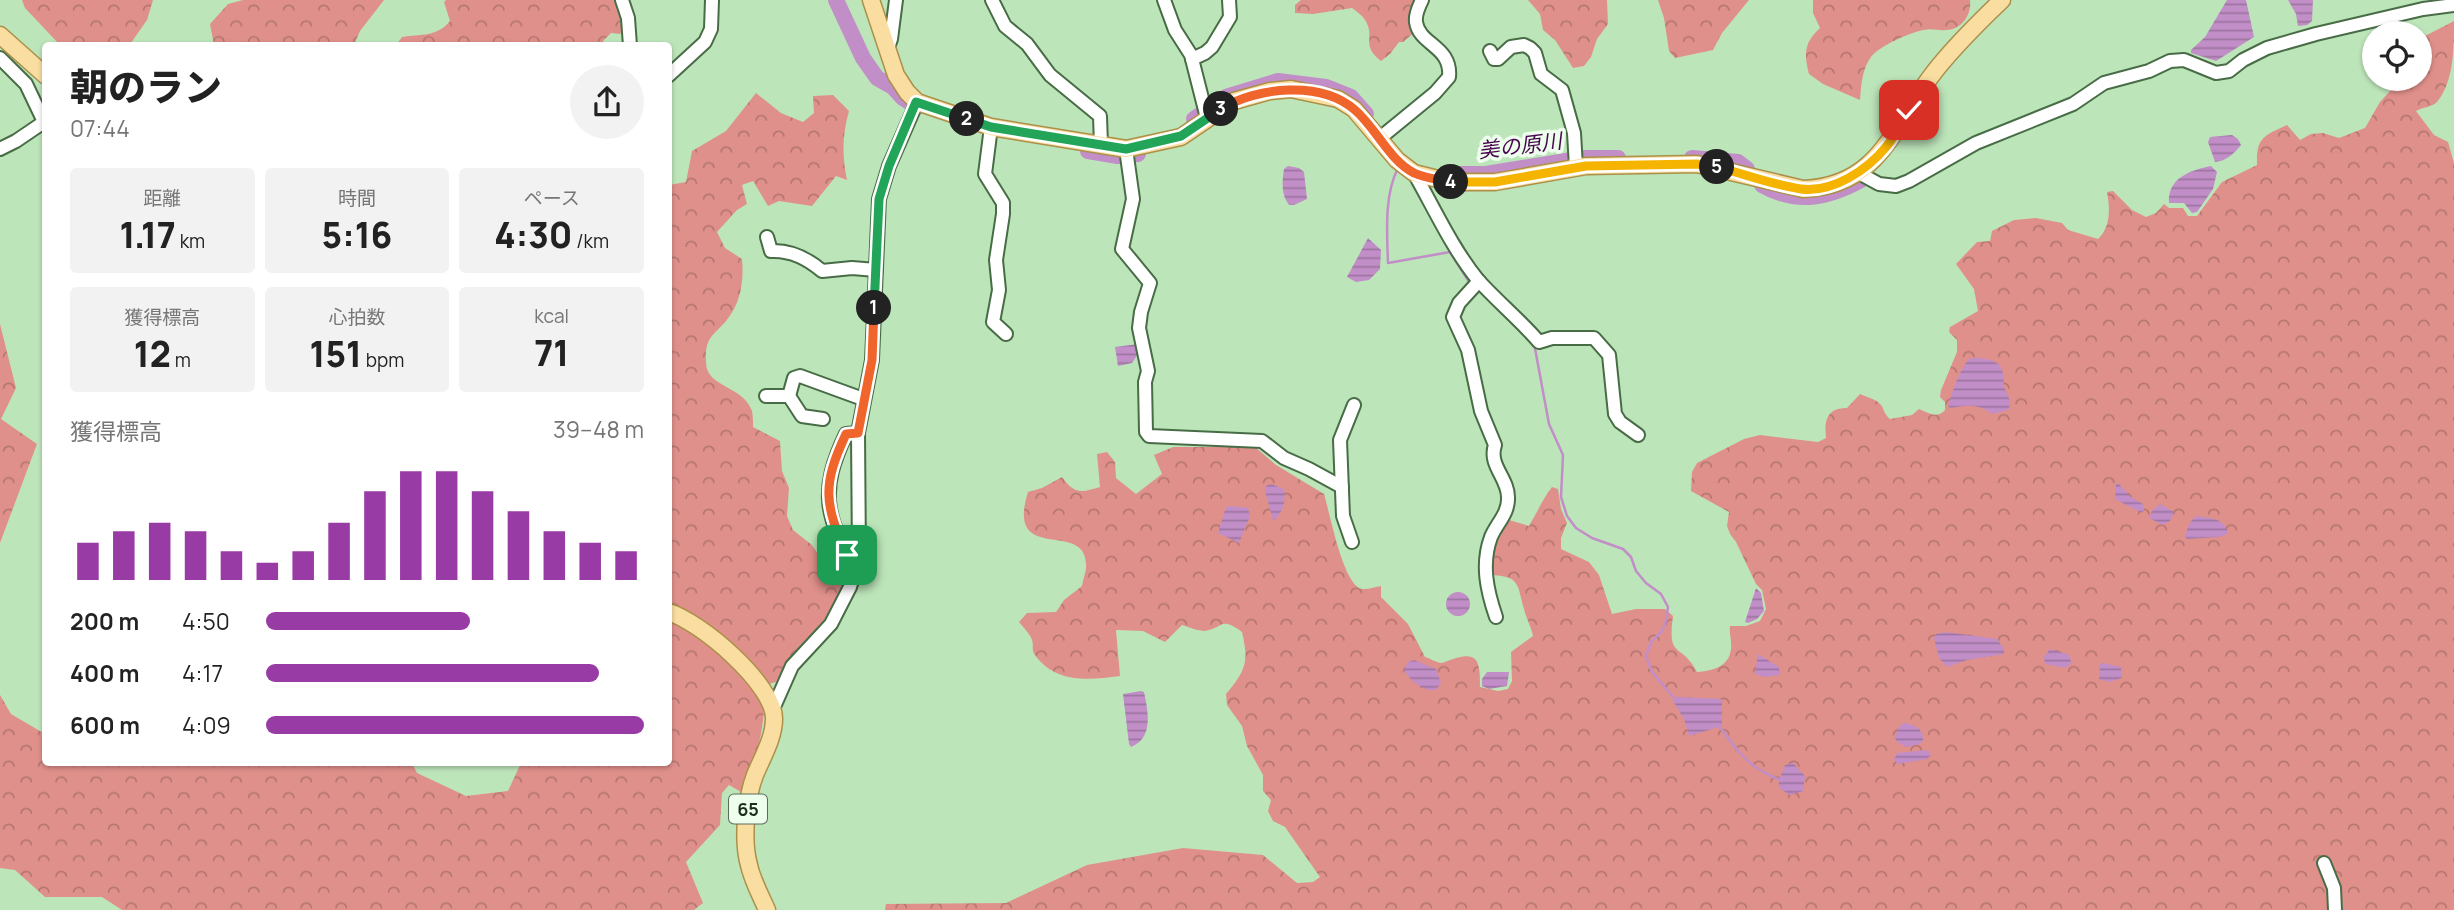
<!DOCTYPE html>
<html lang="ja">
<head>
<meta charset="utf-8">
<style>
  :root { --surface:#fff; --page:#f2f2f2; --text:#222; --muted:#767676; --accent:#993ba5 }
  body { margin:0; font-family:Manrope,"Noto Sans JP",sans-serif; background:var(--page); color:var(--text); height:100vh; display:flex; flex-direction:column; font-size:26px; white-space:nowrap }
  * { box-sizing:border-box; margin:0 }
  p { font-size:23px; color:var(--muted) }
  .icon { flex:none; width:38px; height:38px; fill:none; stroke:currentColor; stroke-width:2; stroke-linecap:round; stroke-linejoin:round }
  .map { position:relative; flex:1; overflow:hidden }
  .panel { position:absolute; left:42px; top:42px; width:630px; height:724px; display:flex; flex-direction:column; background:var(--surface); border-radius:7px; box-shadow:0 2px 5px #0004 }
  .panel>* { flex:none }
  .tools { position:absolute; left:2362px; top:21px; display:grid; gap:14px }
  .tools a { display:grid; place-items:center; width:70px; height:70px; border-radius:50%; background:var(--surface); box-shadow:0 2px 5px #0004; font-size:35px }
  .pin { position:absolute; display:grid; place-items:center; width:60px; height:60px; color:#fff; margin:-30px; border-radius:14px; box-shadow:0 4px 10px #0006 }
  .km { position:absolute; width:35px; height:35px; margin:-18px; border-radius:50%; background:#222; color:#fff; font-size:19px; line-height:35px; text-align:center }
  .round { display:grid; place-items:center; flex:none; width:74px; height:74px; border-radius:37px; background:var(--page) }
  .summary { display:flex; align-items:center; justify-content:space-between; height:119px; padding:0 28px }
  h1 { font-size:38px; font-weight:800; line-height:52px }
  .stats { display:grid; grid-template-columns:repeat(3,1fr); gap:10px; height:119px; padding:7px 28px }
  .stats div { display:grid; align-content:center; border-radius:7px; background:var(--page); text-align:center }
  .stats b { font-size:35px; font-weight:800 }
  .stats small { font-size:19px; font-weight:400 }
  .stats p { font-size:19px }
  .chart { height:196px; padding:14px 28px }
  .chart p { display:flex; justify-content:space-between }
  .chart svg { width:100%; height:126px; margin-top:7px; stroke:var(--accent); stroke-width:6 }
  ul { padding:0 28px; list-style:none; font-size:23px }
  li { display:grid; grid-template-columns:112px 84px 1fr; align-items:center; height:52px }
  li i { height:18px; border-radius:9px; background:var(--accent) }
  .map>svg:first-child { display:block }
  .forest { fill:url(#forest-crowns) }
  .water { fill:url(#water-rules) }
  .lines { fill:none; stroke-linecap:round; stroke-linejoin:round }
  .stream { stroke:#c28ec7; stroke-width:2.5 }
  .river { stroke:#c28ec7; stroke-width:16 }
  .minor-casing { stroke:#486c46; stroke-width:16 }
  .major-casing { stroke:#ab904a; stroke-width:19 }
  .minor { stroke:#fff; stroke-width:12 }
  .major { stroke:#fadda1; stroke-width:16 }
  .split-1-casing { stroke:#fff; stroke-width:14 }
  .split-2-casing { stroke:#fff; stroke-width:14 }
  .split-3-casing { stroke:#fff; stroke-width:14 }
  .split-4-casing { stroke:#fff; stroke-width:14 }
  .split-5-casing { stroke:#fff; stroke-width:14 }
  .split-6-casing { stroke:#fff; stroke-width:14 }
  .split-1 { stroke:#f0652b; stroke-width:9 }
  .split-2 { stroke:#22a559; stroke-width:9 }
  .split-3 { stroke:#22a559; stroke-width:9 }
  .split-4 { stroke:#f0652b; stroke-width:9 }
  .split-5 { stroke:#f5b400; stroke-width:9 }
  .split-6 { stroke:#f5b400; stroke-width:9 }
  .labels { text-anchor:middle; dominant-baseline:central; stroke-width:7; stroke-linejoin:round; paint-order:stroke }
  .shield { fill:#eefeed; stroke:#5c6c5b; stroke-width:2 }
  .shield-label { font-size:18px; font-weight:bold; fill:#1d2d1d }
  .water-label { font-size:21px; font-style:italic; fill:#480750; stroke:#eefeed }
</style>
</head>
<body>
<div class="map">
<svg width="2454" height="910" viewBox="0 0 2454 910">
  <defs>
    <pattern id="forest-crowns" width="20" height="18" patternUnits="userSpaceOnUse" patternTransform="scale(1.75)"><rect width="20" height="18" fill="#e0908b"/><path d="M2 6a3 3 0 1 1 6 0M12 15a3 3 0 1 1 6 0" fill="none" stroke="#b57671"/></pattern>
    <pattern id="water-rules" width="6" height="5" patternUnits="userSpaceOnUse" patternTransform="scale(1.75)"><rect width="6" height="5" fill="#c28ec7"/><path d="M0 2.5h6" fill="none" stroke="#9d74a1"/></pattern>
  </defs>
  <rect width="100%" height="100%" fill="#bde5ba"/>
  <g class="forest">
    <polygon points="22,0 153,0 147,20 131,43 122,46 63,46 59,44 25,8"/>
    <polygon points="243,0 384,0 360,31 354,45 214,45 210,24 228,4"/>
    <path d="M446,0h174l4,28 -4,6 -9,-1 -8,8 2,4 -209,1 6,-9c19,-3 35,0 48,-16l-6,-19z"/>
    <path d="M1301,0h118l-4,32 -12,10h-4l-9,12 -9,7c-21,-16 -5,-24 -16,-41 -3,-5 -8,-8 -13,-12l-39,6 -18,-1v-8z"/>
    <polygon points="1528,0 1607,0 1608,24 1597,39 1591,57 1584,66 1573,68 1555,40 1543,30 1540,14"/>
    <polygon points="1658,0 1749,0 1722,33 1713,50 1675,58 1669,51 1664,18"/>
    <path d="M1813,0h157c2,14 -8,30 -24,30 -7,1 -14,-2 -22,0 -13,2 -45,16 -53,27 -9,12 -10,29 -11,43l-37,-16 -14,-10c-5,-21 -5,-31 11,-46l-7,-15z"/>
    <path d="M2454,21c0,28 0,60 -17,81 -5,5 -14,5 -21,9l18,24 14,7 6,21v747h-1569l1,-6 120,-1 81,-38 96,-17 80,7 34,28 16,-1 7,-5 -35,-50 -12,-6 -5,-10 3,-11 -8,-9v-16l-16,-29 -5,-20 -15,-21 -1,-11c20,-24 23,-32 16,-62 -22,-16 -18,-4 -37,-1 -7,0 -17,-4 -23,-6l-17,17 -22,-11 -27,-1 4,46c-31,4 -64,8 -85,-21 -4,-5 -1,-9 -3,-15 -2,-6 -9,-13 -13,-18l8,-9 29,-1 8,-12 18,-14c1,-7 5,-16 4,-22 -1,-45 -81,2 -58,-72l14,-4 20,-11c12,17 19,16 38,10l-3,-33 10,-2 8,10 1,16 20,16 26,-20 -8,-19 19,-8h82l21,18 48,29c6,20 18,84 35,94 6,3 15,-1 22,-2v11l27,27 17,33c4,1 12,6 17,6 4,-1 7,-3 11,-4 27,-9 27,6 27,28l18,4 10,-2 4,-8 -1,-29 22,-16c-2,-10 -7,-18 -9,-27 -7,-24 -3,-33 -34,-34 3,-21 7,-38 19,-55l20,6c8,-13 14,-28 23,-39l6,2 3,20 6,14 -6,15v11l28,13 10,13 13,39 24,-5h29l8,7c-6,45 8,25 24,56 15,-1 32,-5 34,-23 1,-8 -2,-15 -1,-23h16l14,-5 6,-12 -4,-19 -6,-6 -20,-42 -6,-8 -3,-8 2,-14 -38,-21 1,-19 5,-9 47,-24 16,-4 58,7 8,-4c-2,-18 1,-30 21,-30l13,-14c6,3 17,5 21,11 4,6 3,9 9,14l22,-4 7,-6c10,4 18,10 26,1v-8l-5,-5 1,-7 16,-38v-12l-8,-8 1,-5 28,-16 -4,-22 -18,-25 21,-22 13,-1 2,-10 22,-11 22,-2 26,5 6,7 30,9c13,-12 12,-31 9,-47l6,-1 19,19 14,7 10,-4 8,-9 5,4h14l5,8h9l25,-34 35,-17c-1,-28 7,-29 30,-40l13,15 11,-6 12,-1 16,5 26,-10 15,-26 21,-23h19v-37l3,-5z"/>
    <path d="M756,93l25,20 22,9 11,-9 -1,-17 20,-1 16,16c-7,24 -7,45 -2,69l-11,-4 -24,30 -33,-5 -11,5 -15,-25 -11,4 5,19 -10,6 -20,22 8,16 17,11c2,22 -1,44 -16,62 -14,16 -21,16 -20,41 0,26 37,23 46,49 1,5 1,11 1,16l27,14 2,30 7,17 -2,28 6,14 19,15 17,26 13,8v13l-20,32 -30,34 -16,24 -11,3c0,38 -6,73 -24,107l-12,-7 -7,8 -2,32 -34,37 17,41 -9,7h-572l-20,-13h-57l-30,-27 -15,-2v-173l11,19 34,20 1,29h366l5,10 49,23 42,-5 13,-28h147l1,-578 17,-3 6,-31 34,-20z"/>
    <polygon points="0,324 16,388 1,419 37,444 0,543"/>
  </g>
  <g class="water">
    <polygon points="2227,0 2246,0 2254,37 2216,61 2191,53 2191,50 2205,37"/>
    <polygon points="2288,0 2313,0 2312,21 2307,25 2298,26 2296,14"/>
    <path d="M2232,135l6,4 3,6c-7,9 -15,16 -26,17l-7,-20 2,-5z"/>
    <path d="M1288,166l11,2 5,4 3,27 -13,6h-5c-8,-10 -7,-23 -5,-36z"/>
    <path d="M2211,166l6,6 -4,17 -16,23 -5,1 -8,-10h-15c-2,-25 22,-33 42,-37z"/>
    <polygon points="1368,238 1381,250 1380,269 1369,280 1356,282 1347,277"/>
    <polygon points="1138,344 1140,351 1132,363 1118,366 1115,347"/>
    <path d="M1970,358c13,0 30,0 33,15 1,6 0,11 2,16 3,9 8,12 3,21l-15,4c-16,-11 -26,-9 -43,-6l-2,-2c5,-16 11,-36 22,-48z"/>
    <path d="M1271,484l13,5c2,12 -1,22 -9,31h-2l-8,-29 1,-5z"/>
    <polygon points="2116,484 2119,484 2131,497 2143,504 2144,509 2142,513 2115,499"/>
    <polygon points="2160,504 2174,512 2170,521 2163,525 2149,518 2152,511"/>
    <polygon points="1231,506 1248,508 1250,516 1239,543 1218,533 1226,507"/>
    <path d="M2197,516c13,3 28,1 31,18l-9,3 -32,2 -2,-2c2,-8 5,-18 12,-21z"/>
    <polygon points="1756,588 1761,593 1764,611 1757,619 1748,623 1745,622"/>
    <circle cx="1458" cy="604" r="12"/>
    <polygon points="1946,632 1997,639 2004,649 2004,654 1967,660 1947,667 1939,658 1934,638 1936,634"/>
    <polygon points="2050,649 2070,655 2071,664 2065,668 2045,664 2044,657"/>
    <polygon points="1758,654 1779,667 1780,675 1764,677 1755,674"/>
    <path d="M1414,660l22,9 5,14 -5,7c-12,2 -26,-9 -32,-20l4,-8z"/>
    <polygon points="2103,663 2121,667 2122,678 2109,682 2099,679 2100,664"/>
    <polygon points="1487,672 1509,672 1507,686 1489,689 1482,686 1482,679"/>
    <path d="M1141,691l3,1c4,19 10,46 -13,55l-2,-3 -6,-50z"/>
    <polygon points="1677,697 1722,699 1722,726 1689,736 1684,719 1673,701 1674,698"/>
    <path d="M1904,723c9,1 20,6 19,17l-3,4 -14,3 -9,-5 -2,-4 4,-12z"/>
    <polygon points="1927,750 1931,755 1927,759 1898,764 1894,760 1897,753"/>
    <polygon points="1793,763 1805,776 1803,791 1790,795 1779,788 1779,780 1785,765"/>
  </g>
  <g class="lines">
    <g class="stream">
      <path d="M1398,168c-14,27 -11,65 -10,95l62,-11 21,33"/>
      <polyline points="1534,343 1549,424 1563,455 1561,497 1567,516 1576,528 1592,538 1623,549 1631,557 1636,571 1646,583 1661,594 1668,607 1666,621 1662,631 1651,642 1646,656 1652,672 1674,698"/>
      <path d="M1720,727c20,28 30,41 62,54"/>
    </g>
    <g class="river">
      <polyline points="836,0 863,58 877,78 893,87 903,98 917,107"/>
      <polyline points="1194,119 1226,97 1278,81 1326,87 1351,97 1366,114"/>
      <polyline points="1088,151 1118,156 1138,154"/>
      <polyline points="1692,158 1738,162 1747,169"/>
      <polyline points="1449,174 1486,174 1584,158 1618,158"/>
      <path d="M1762,185c35,20 66,13 99,-5"/>
    </g>
    <defs>
      <g id="minor">
        <polyline points="622,0 628,18 630,46"/>
        <polyline points="992,0 1005,26 1027,44 1050,75 1100,116 1101,145"/>
        <polyline points="1164,0 1175,30 1191,55 1207,118"/>
        <polyline points="887,50 891,39 896,0"/>
        <polyline points="1490,51 1494,59 1498,59 1511,47 1524,45 1530,48 1535,53 1541,74 1562,90 1574,133 1576,167"/>
        <polyline points="0,58 26,84 46,126"/>
        <polyline points="1192,59 1205,53 1212,47 1230,17 1229,0"/>
        <polyline points="668,76 705,42 711,29 712,0"/>
        <polyline points="991,127 985,174 1003,203 1003,214 996,260 999,290 993,322 1006,334"/>
        <path d="M1380,138l55,-45 14,-16c3,-31 -30,-32 -33,-55 -1,-7 3,-16 6,-22"/>
        <polyline points="0,149 16,141 44,122"/>
        <polyline points="1126,149 1133,199 1122,249 1150,283 1141,312 1139,328 1148,371 1145,382 1146,432 1149,436 1262,441 1284,458 1309,469 1342,487"/>
        <polyline points="1857,172 1879,184 1896,186 1909,181 1976,143 2073,104 2104,83 2149,71 2170,61 2184,60 2216,73 2229,71 2243,60 2267,48 2316,34 2423,9 2454,5"/>
        <path d="M1414,173c20,35 38,75 64,107 19,21 42,40 61,62l13,-4h42l15,17 6,59 5,8 18,13"/>
        <path d="M767,237l4,14c20,-1 36,7 51,20l30,-3 24,2"/>
        <path d="M1479,281l-20,22 -6,14 15,33 13,61 14,34c-7,20 13,33 13,52 1,16 -11,26 -17,40 -10,27 -4,54 5,80"/>
        <polyline points="766,396 789,396 794,378 800,376 863,399"/>
        <polyline points="789,396 802,416 823,419"/>
        <polyline points="1352,542 1343,516 1340,440 1354,405"/>
        <path d="M856,570c-31,-54 -37,-79 -10,-136l12,-1"/>
        <polyline points="773,709 792,666 831,624 850,587 859,559 858,433 872,360 879,199 889,166 917,102"/>
        <polyline points="2324,863 2334,888 2335,910"/>
      </g>
      <g id="major">
        <path d="M871,0l25,75 11,17 10,10 74,25 135,22 55,-12 53,-36 36,-10 21,-2 47,10 16,10 43,51 17,13 36,9h45l91,-16 111,-2 106,25c75,-3 89,-59 126,-110 18,-25 50,-57 73,-79"/>
        <polyline points="0,35 46,76"/>
        <path d="M668,612c32,9 107,73 106,107 0,19 -12,39 -19,56 -9,23 -13,66 -6,90 3,15 12,31 18,45"/>
      </g>
    </defs>
    <use href="#minor" class="minor-casing"/>
    <use href="#major" class="major-casing"/>
    <use href="#minor" class="minor"/>
    <use href="#major" class="major"/>
  </g>
  <g class="lines">
    <defs>
      <path id="split-1" d="M847,555c-23,-51 -25,-70 -1,-121l12,-1 14,-73 2,-52"/>
      <polyline id="split-2" points="874,308 879,199 889,166 916,102 967,119"/>
      <polyline id="split-3" points="967,119 991,127 1126,149 1181,136 1221,109"/>
      <path id="split-4" d="M1221,109c36,-22 100,-29 134,1 21,18 34,50 59,63 11,5 26,7 37,9"/>
      <polyline id="split-5" points="1451,182 1495,182 1586,166 1697,164 1717,167"/>
      <path id="split-6" d="M1717,167c28,7 56,18 84,22 32,4 66,-19 85,-42 9,-11 16,-25 23,-37"/>
    </defs>
    <use href="#split-1" class="split-1-casing"/>
    <use href="#split-2" class="split-2-casing"/>
    <use href="#split-3" class="split-3-casing"/>
    <use href="#split-4" class="split-4-casing"/>
    <use href="#split-5" class="split-5-casing"/>
    <use href="#split-6" class="split-6-casing"/>
    <use href="#split-1" class="split-1"/>
    <use href="#split-2" class="split-2"/>
    <use href="#split-3" class="split-3"/>
    <use href="#split-4" class="split-4"/>
    <use href="#split-5" class="split-5"/>
    <use href="#split-6" class="split-6"/>
  </g>
  <g class="labels">
    <rect class="shield" x="729" y="794.5" width="38" height="29" rx="5"/>
    <g class="shield-label">
      <text x="748" y="809">65</text>
    </g>
    <g class="water-label">
      <text transform="translate(1520 145) rotate(-7)">美の原川</text>
    </g>
  </g>
</svg>
<div class="tools">
<a><svg class="icon" aria-label="locate" viewBox="0 0 24 24"><circle cx="12" cy="12" r="6"/><path d="M12 2v4M12 18v4M2 12h4M18 12h4"/></svg></a>
</div>
<div class="pin" style="left:847px;top:555px;background:#1e9e55"><svg class="icon" aria-label="arrive" viewBox="0 0 24 24"><path d="M6 21V4h12l-3 4 3 4H6"/></svg></div>
<div class="pin" style="left:1909px;top:110px;background:#d93025"><svg class="icon" aria-label="check" viewBox="0 0 24 24"><path d="M5 12l5 5 9-10"/></svg></div>
<b class="km" style="left:874px;top:308px">1</b>
<b class="km" style="left:967px;top:119px">2</b>
<b class="km" style="left:1221px;top:109px">3</b>
<b class="km" style="left:1451px;top:182px">4</b>
<b class="km" style="left:1717px;top:167px">5</b>
<section class="panel">
<div class="summary"><div><h1>朝のラン</h1><p>07:44</p></div><a class="round"><svg class="icon" aria-label="share" viewBox="0 0 24 24"><path d="M12 15V3M7 8l5-5 5 5M5 13v7h14v-7"/></svg></a></div>
<div class="stats">
<div><p>距離</p><b>1.17<small> km</small></b></div>
<div><p>時間</p><b>5:16</b></div>
<div><p>ペース</p><b>4:30<small> /km</small></b></div>
</div>
<div class="stats">
<div><p>獲得標高</p><b>12<small> m</small></b></div>
<div><p>心拍数</p><b>151<small> bpm</small></b></div>
<div><p>kcal</p><b>71</b></div>
</div>
<div class="chart"><p><span>獲得標高</span>39–48 m</p>
<svg viewBox="0 0 160 44" preserveAspectRatio="none"><path d="M5 44V31M15 44V27M25 44V24M35 44V27M45 44V34M55 44V38M65 44V34M75 44V24M85 44V13M95 44V6M105 44V6M115 44V13M125 44V20M135 44V27M145 44V31M155 44V34"/></svg>
</div>
<ul>
<li><b>200 m</b>4:50<i style="width:54%"></i></li>
<li><b>400 m</b>4:17<i style="width:88%"></i></li>
<li><b>600 m</b>4:09<i style="width:100%"></i></li>
</ul>
</section>
</div>
</body>
</html>
